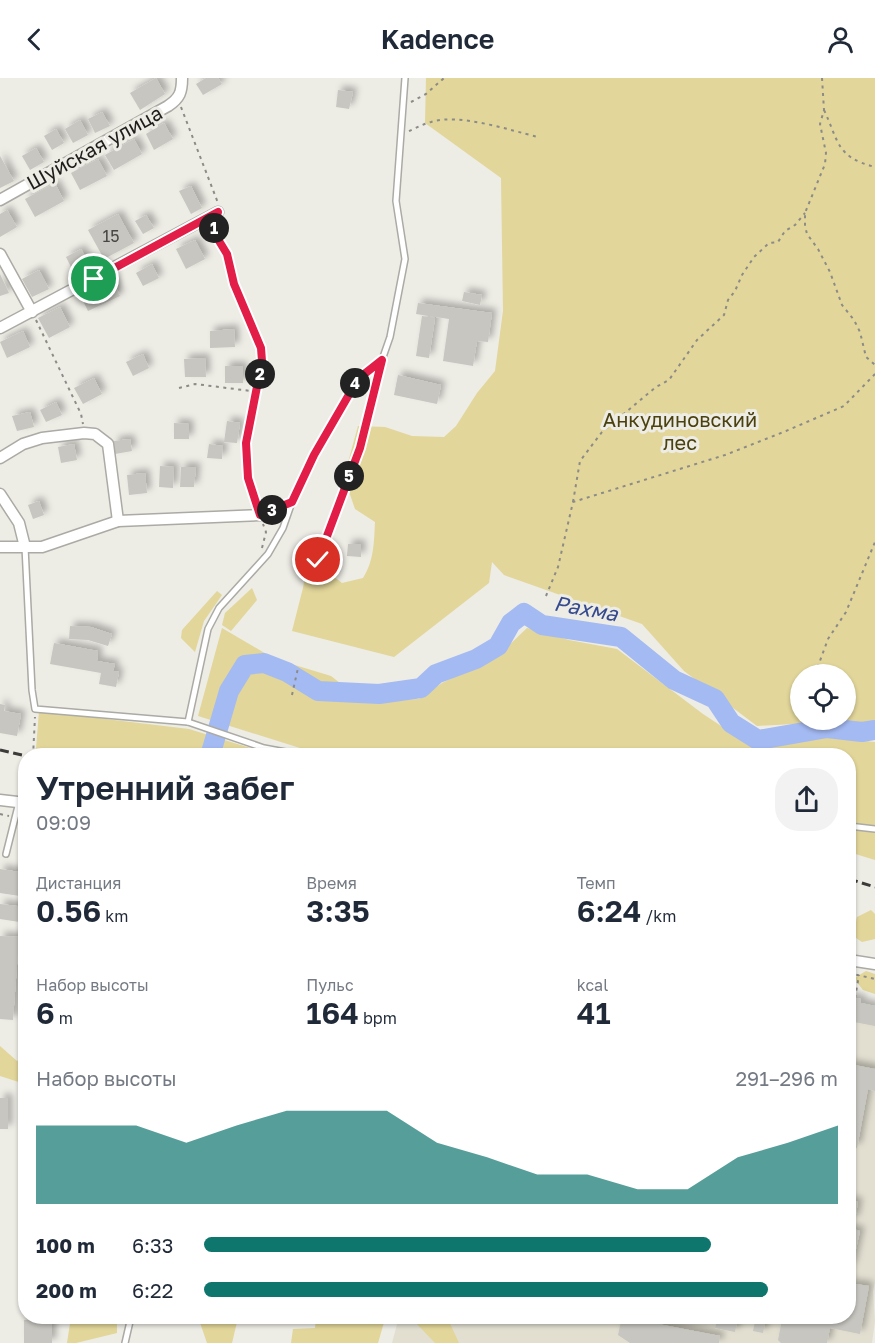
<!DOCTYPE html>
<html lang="ru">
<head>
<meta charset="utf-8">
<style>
  :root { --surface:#fff; --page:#f2f2f3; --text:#1f2937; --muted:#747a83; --accent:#0f766e }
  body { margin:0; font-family:"Golos Text",sans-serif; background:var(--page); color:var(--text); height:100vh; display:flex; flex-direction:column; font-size:22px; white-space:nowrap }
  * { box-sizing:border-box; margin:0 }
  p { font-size:20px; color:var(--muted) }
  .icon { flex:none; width:33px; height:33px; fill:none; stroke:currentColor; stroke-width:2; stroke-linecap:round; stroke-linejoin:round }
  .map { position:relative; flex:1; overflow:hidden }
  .sheet { position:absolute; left:18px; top:670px; width:838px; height:576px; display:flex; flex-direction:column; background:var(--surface); border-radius:24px; box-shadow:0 2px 4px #0004 }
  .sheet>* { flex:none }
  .fabs { position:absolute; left:790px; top:586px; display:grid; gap:12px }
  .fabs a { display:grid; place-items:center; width:66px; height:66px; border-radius:50%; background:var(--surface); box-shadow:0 2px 4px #0004; font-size:30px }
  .pin { position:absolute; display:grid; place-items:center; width:51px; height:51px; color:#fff; margin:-26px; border:3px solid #fff; border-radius:50%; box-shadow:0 2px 6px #0007 }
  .km { position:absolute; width:30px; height:30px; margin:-15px; border-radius:50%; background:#222; color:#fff; font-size:16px; line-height:30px; text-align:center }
  .round { display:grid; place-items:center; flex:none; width:63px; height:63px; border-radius:24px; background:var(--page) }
  .head { display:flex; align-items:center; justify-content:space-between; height:102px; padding:0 18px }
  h1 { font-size:33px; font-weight:600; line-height:45px }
  .metrics { display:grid; grid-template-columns:repeat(3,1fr); gap:9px; height:102px; padding:6px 18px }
  .metrics div { display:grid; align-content:center }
  .metrics b { font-size:30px; font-weight:600 }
  .metrics small { font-size:16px; font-weight:400 }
  .metrics p { font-size:16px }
  .chart { height:168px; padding:12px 18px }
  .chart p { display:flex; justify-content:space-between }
  .chart svg { width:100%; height:108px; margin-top:6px; fill:var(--accent); opacity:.7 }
  ul { padding:0 18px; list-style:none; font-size:20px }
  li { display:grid; grid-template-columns:96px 72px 1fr; align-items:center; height:45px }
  li i { height:15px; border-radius:8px; background:var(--accent) }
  header { display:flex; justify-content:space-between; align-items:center; height:78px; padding:0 18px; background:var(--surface); font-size:27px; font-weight:600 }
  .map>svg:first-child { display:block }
  .built { fill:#e2dfd1 }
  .green { fill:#e2d69a; fill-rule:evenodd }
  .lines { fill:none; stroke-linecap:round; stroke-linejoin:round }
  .river { stroke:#a4baf3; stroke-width:20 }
  .building { fill:#c7c6c0; filter:url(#shadow) }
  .lane-casing { stroke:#abaaa4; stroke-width:8 }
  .street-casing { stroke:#abaaa4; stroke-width:13 }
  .path { stroke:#8c8b87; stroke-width:2; stroke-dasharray:3 4.5; stroke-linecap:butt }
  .lane { stroke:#fff; stroke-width:5 }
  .street { stroke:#fff; stroke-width:10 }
  .rail { stroke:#3c3b39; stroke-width:3; stroke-dasharray:9 4.5; stroke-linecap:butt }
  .route-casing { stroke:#fff; stroke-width:12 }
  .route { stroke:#e11d48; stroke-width:8 }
  .labels { text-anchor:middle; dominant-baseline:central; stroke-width:6; stroke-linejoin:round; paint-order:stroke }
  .number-label { font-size:16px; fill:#484744 }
  .street-label { font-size:20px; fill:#1e1d1b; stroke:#edece5 }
  .park-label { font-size:20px; fill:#4b410e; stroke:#edece5 }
  .water-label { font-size:21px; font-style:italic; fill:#364b8f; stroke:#edece5 }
</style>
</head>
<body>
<header><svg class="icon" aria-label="back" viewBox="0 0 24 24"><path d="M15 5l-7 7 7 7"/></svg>Kadence<svg class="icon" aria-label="person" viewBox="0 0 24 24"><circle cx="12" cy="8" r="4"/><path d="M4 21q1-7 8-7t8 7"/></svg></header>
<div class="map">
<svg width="875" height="1265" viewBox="0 0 875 1265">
  <defs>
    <filter id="shadow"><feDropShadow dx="4.5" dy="-4.5" stdDeviation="3" flood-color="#0004"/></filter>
  </defs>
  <rect width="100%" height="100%" fill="#edece5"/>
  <polygon class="built" points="849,919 861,921 861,925 875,928 875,1204 873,1213 875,1243 872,1265 392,1265 399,1239 849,1239"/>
  <g class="green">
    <path d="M426,0h449v644h-45l-73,4 -73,-55 -42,-47 -138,-49 -12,-13 -3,21 -95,74 -102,-26 11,-43 5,-31 34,26 21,-5c11,-17 11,-36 12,-56l-20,-13 -11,-32 14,-51 27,1 27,9 32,1 12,-11 21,-33 18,-22 8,-60 -2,-133 -76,-55zM801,597h45v45h-45z"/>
    <polygon points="252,510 257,522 231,553 222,547 225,535"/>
    <polygon points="217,513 222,517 204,543 195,574 181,560 182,552"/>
    <polygon points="222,550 275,581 331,598 363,623 419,621 442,605 499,577 527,550 569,562 617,571 703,636 753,669 828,659 875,664 875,782 849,774 849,678 346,678 300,670 198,638"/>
    <polygon points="39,633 189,651 276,678 69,678 36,671"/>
    <polygon points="871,832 875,836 875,861 862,864 853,858 857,839"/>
    <polygon points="866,893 875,896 875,916 863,912 856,903 849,906 849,894 856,899"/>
    <polygon points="0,968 17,983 25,979 25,1006 0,998"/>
    <polygon points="71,1239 117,1239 117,1255 76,1265 67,1265"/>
    <polygon points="198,1239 240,1239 238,1240 232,1265 207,1265"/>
    <polygon points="316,1239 382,1239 385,1241 378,1265 291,1265 293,1251 315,1250"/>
    <polygon points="415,1239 447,1239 459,1265 435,1265 415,1244"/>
  </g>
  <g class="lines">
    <polyline class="river" points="210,678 229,613 245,587 264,585 287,594 318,613 379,616 421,610 436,596 476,581 498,568 511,545 524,535 542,547 621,559 674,602 715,621 731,645 758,662 827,650 862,654 875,652"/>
  </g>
  <g class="building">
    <polygon points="156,0 165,16 140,32 130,15"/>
    <polygon points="206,0 218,0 222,6 203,17 196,6"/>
    <polygon points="338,12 353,14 349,31 336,29"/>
    <polygon points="102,34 110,48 95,55 88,41"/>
    <polygon points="80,42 88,57 73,65 65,51"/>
    <polygon points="164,45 173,61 154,72 146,56"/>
    <polygon points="56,51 64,65 52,72 44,58"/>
    <polygon points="134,61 142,76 114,92 105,77"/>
    <polygon points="36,70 44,84 30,92 22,78"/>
    <polygon points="0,78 14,103 0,110"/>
    <polygon points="98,81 107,98 80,112 71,95"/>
    <polygon points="55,105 64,123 35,139 25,121"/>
    <polygon points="191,108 202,130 191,136 179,113"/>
    <polygon points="7,132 17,149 0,159 0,136"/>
    <polygon points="118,136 134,165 104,181 88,152"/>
    <polygon points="146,137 154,150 143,156 135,143"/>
    <polygon points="195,162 205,181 186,191 176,171"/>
    <polygon points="81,171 92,191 76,199 66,179"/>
    <polygon points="152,186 159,200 143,208 136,195"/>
    <polygon points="39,192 49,211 32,219 22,201"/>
    <polygon points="0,196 9,215 0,218"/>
    <polygon points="113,203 120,218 88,233 81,219"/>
    <polygon points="464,214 482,217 480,227 462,223"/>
    <polygon points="418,225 492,235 488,264 477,263 473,288 443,283 449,241 416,236"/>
    <polygon points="60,229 70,249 49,260 38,240"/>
    <polygon points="422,238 435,240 429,280 416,278"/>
    <polygon points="234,251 235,269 210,270 210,253"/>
    <polygon points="23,253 30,269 7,280 0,264"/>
    <polygon points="143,276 149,290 133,298 126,284"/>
    <polygon points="205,280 206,299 185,299 184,281"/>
    <rect x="225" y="288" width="18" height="17"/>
    <polygon points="398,297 441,307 437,326 394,317"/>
    <polygon points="94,300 102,316 83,326 74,310"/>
    <polygon points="56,324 62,337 46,344 40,332"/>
    <polygon points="30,334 34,349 17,353 12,338"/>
    <polygon points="227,343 240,345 237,365 224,364"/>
    <polygon points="174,345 189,346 189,361 174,361"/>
    <polygon points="130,361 132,373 115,376 114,363"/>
    <polygon points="74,366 77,382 61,385 58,369"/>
    <polygon points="209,366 223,368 222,381 207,380"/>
    <polygon points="160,388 174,389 173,410 159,409"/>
    <polygon points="181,389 196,389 194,409 180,409"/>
    <polygon points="145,395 147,415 129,417 127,397"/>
    <polygon points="39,423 44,437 33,441 28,427"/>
    <polygon points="348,466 361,466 361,479 347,478"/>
    <polygon points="70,548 91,549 112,556 108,568 88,562 69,561"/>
    <polygon points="54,565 98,573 97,583 115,586 113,593 119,594 116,609 99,606 101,595 50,586"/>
    <polygon points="0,626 5,627 4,633 21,636 17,658 0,655"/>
    <polygon points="0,791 26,795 26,819 0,815"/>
    <polygon points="0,826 26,829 26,845 0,841"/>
    <polygon points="0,858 19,859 13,942 0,941"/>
    <polygon points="849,919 861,921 861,925 875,928 875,948 849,943"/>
    <polygon points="849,986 875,991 875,1013 868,1011 857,1070 849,1068"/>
    <rect x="0" y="1020" width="8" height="31"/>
    <polygon points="849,1122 858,1124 855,1142 849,1141"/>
    <polygon points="849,1150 860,1153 852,1189 849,1189"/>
    <polygon points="849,1205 869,1208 860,1256 830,1250 827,1265 781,1265 778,1262 782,1242 774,1239 849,1239"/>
    <polygon points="622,1239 720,1258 719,1265 630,1265 618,1257"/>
    <polygon points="718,1239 738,1239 735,1254 715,1250"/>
    <polygon points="756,1239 766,1239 763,1255 753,1253"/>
    <rect x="24" y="1242" width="28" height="23"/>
  </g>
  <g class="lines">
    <defs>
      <g id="lane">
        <path d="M257,313c-10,50 -17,75 3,124"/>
        <polyline points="25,469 32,612 35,631 188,644 264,670 307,678"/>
        <polyline points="188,644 208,551 219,530 268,476 283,450 292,424 314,377 358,301 382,282 390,259 405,181 396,123 405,0"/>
        <polyline points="849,748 875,751"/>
        <polyline points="6,776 19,724"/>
        <polyline points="125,1265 131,1239"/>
      </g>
      <g id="street">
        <path d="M0,122l168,-94c12,-8 14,-14 14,-28"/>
        <polyline points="0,176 32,234"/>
        <polyline points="0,250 218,134"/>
        <polyline points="0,380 23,366 42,360 84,355 95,356 108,366 118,443"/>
        <polyline points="0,416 19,445 25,469"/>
        <polyline points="0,469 42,469 118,443 260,437"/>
        <polyline points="0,722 26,725"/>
        <polyline points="849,882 875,886"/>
      </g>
    </defs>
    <use href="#lane" class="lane-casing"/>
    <use href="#street" class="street-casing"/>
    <g class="path">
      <polyline points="822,0 824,32 820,46 826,75 825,86 805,135 805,148 807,156 818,171 830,194 842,227 854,242 860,254 866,279 875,287"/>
      <polyline points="411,24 426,16 444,0"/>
      <polyline points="181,29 218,125"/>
      <path d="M824,32c15,32 12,47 51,57"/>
      <path d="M409,53c7,-3 14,-7 22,-9 28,-9 78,8 107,15"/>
      <polyline points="214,148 213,153 227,176 234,206 261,270 262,283 258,305"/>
      <polyline points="36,242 81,336 83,346"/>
      <polyline points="179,310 195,306 251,313"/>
      <polyline points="573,424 580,383 602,354 656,309 669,302 697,262 724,237 728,222 735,213 742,197 754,179 769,165 778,164 785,153 795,147 805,135"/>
      <polyline points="270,433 284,427"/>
      <polyline points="262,470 266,454 263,446"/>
      <polyline points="318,482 360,370 379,294"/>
      <polyline points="546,518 558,489 573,424 725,377 786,353 844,328 875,296"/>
      <polyline points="805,597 817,591 828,561 846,534 875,464"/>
      <polyline points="292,617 298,590"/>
      <polyline points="33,678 35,639"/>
      <polyline points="0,736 9,738"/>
      <polyline points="849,895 875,901"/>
      <polyline points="855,920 859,897"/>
    </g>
    <use href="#lane" class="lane"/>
    <use href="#street" class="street"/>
    <g class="rail">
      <polyline points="0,672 26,678"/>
      <polyline points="849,801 875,809"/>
    </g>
  </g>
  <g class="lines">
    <defs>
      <polyline id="route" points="94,201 218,134 213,153 227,176 234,206 261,270 262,283 246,365 248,400 260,437 292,424 314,377 358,301 382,282 360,370 318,482"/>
    </defs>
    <use href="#route" class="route-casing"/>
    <use href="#route" class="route"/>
  </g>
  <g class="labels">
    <g class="number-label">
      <text x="111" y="158">15</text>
    </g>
    <g class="street-label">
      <text transform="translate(94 69) rotate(-29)">Шуйская улица</text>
    </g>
    <g class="park-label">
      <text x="680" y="341">Анкудиновский<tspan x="680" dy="23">лес</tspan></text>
    </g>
    <g class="water-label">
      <text transform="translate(586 530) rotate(10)">Рахма</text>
    </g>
  </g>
</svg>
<div class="fabs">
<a><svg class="icon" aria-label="locate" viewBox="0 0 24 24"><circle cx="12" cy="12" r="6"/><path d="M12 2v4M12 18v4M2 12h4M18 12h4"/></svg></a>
</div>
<div class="pin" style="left:94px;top:201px;background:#1e9e55"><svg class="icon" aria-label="arrive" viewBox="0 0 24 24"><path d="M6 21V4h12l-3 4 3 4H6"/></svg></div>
<div class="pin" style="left:318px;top:482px;background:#d93025"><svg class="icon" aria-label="check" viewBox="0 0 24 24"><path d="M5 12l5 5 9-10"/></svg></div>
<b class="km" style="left:214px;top:150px">1</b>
<b class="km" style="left:260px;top:296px">2</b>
<b class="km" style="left:272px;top:432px">3</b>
<b class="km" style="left:355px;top:305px">4</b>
<b class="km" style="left:349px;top:398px">5</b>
<section class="sheet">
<div class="head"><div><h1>Утренний забег</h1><p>09:09</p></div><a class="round"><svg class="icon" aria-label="share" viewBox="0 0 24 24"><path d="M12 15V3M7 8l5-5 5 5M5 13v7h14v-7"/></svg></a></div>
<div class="metrics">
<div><p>Дистанция</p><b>0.56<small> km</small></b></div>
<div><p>Время</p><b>3:35</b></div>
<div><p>Темп</p><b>6:24<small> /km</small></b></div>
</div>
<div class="metrics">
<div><p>Набор высоты</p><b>6<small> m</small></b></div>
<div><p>Пульс</p><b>164<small> bpm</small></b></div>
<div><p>kcal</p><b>41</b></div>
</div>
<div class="chart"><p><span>Набор высоты</span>291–296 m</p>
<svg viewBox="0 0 160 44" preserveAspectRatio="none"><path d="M0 44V12L10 12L20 12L30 19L40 12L50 6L60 6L70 6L80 19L90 25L100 32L110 32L120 38L130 38L140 25L150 19L160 12V44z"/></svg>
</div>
<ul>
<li><b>100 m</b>6:33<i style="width:80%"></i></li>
<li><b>200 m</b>6:22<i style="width:89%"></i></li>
</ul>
</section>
</div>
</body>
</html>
